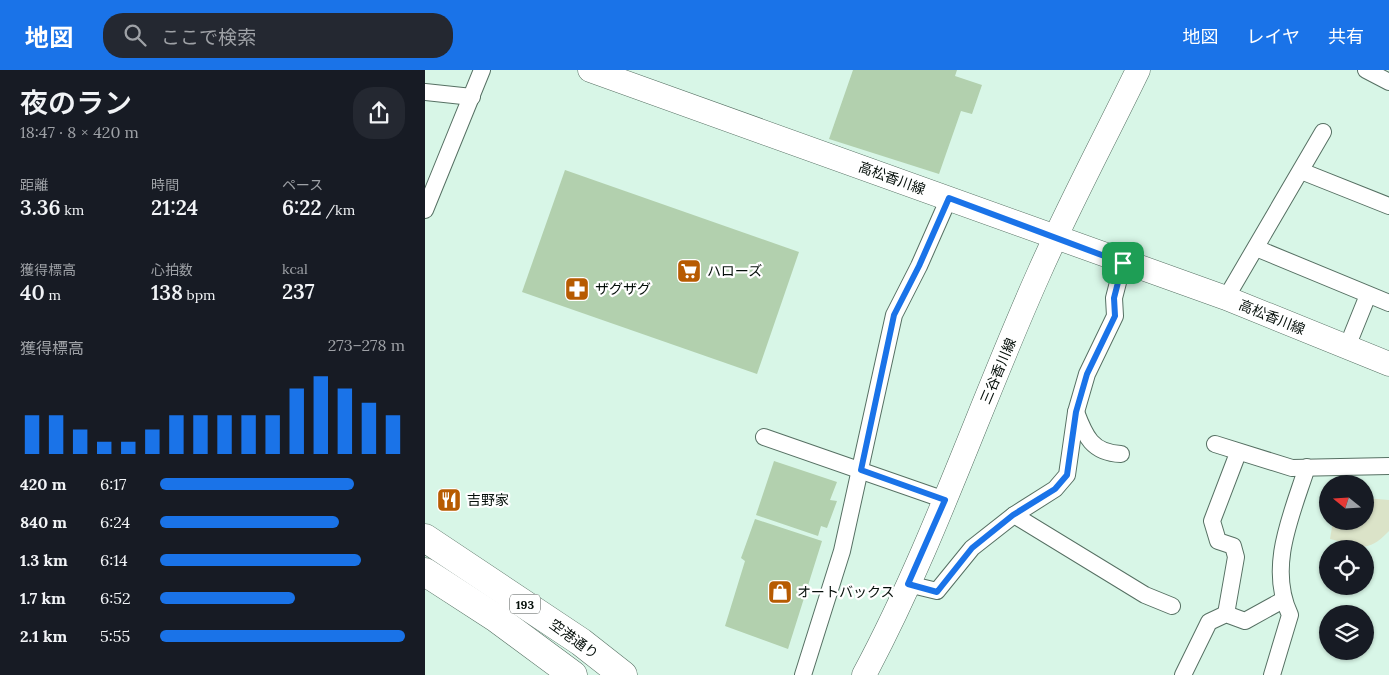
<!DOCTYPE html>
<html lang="ja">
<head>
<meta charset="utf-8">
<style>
  :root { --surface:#171b24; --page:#242831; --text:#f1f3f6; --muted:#9ea1a6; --accent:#1a73e8 }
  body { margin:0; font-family:Lora,"Noto Sans JP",serif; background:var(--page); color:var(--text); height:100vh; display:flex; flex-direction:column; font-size:19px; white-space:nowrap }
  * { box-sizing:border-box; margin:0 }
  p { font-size:16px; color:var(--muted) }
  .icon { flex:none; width:28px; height:28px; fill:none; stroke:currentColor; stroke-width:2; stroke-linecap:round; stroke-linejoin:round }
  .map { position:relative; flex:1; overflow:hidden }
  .sheet { display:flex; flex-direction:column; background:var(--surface); width:425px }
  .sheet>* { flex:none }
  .needle { width:32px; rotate:288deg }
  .controls { position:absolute; left:894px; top:405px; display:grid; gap:10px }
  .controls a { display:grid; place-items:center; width:55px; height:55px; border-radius:50%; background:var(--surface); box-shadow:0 1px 4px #0004; font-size:25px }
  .pin { position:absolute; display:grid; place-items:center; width:42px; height:42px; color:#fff; margin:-21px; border-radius:10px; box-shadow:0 2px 8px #0006 }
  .round { display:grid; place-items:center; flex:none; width:52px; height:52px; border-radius:20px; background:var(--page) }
  .overview { display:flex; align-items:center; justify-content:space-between; height:85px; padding:0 20px }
  h1 { font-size:28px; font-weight:600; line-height:38px }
  .stats { display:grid; grid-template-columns:repeat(3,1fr); gap:8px; height:85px; padding:5px 20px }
  .stats div { display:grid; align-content:center }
  .stats b { font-size:21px; font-weight:600 }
  .stats small { font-size:14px; font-weight:400 }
  .stats p { font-size:14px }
  .chart { height:140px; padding:10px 20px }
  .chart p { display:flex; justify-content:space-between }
  .chart svg { width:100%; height:90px; margin-top:5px; stroke:var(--accent); stroke-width:6 }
  ul { padding:0 20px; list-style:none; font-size:16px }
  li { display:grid; grid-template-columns:80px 60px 1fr; align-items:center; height:38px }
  li i { height:12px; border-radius:6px; background:var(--accent) }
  header { display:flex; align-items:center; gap:30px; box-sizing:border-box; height:70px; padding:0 25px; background:var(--accent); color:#fff }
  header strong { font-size:24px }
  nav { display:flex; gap:28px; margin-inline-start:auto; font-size:18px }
  .search { width:350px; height:45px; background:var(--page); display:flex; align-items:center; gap:12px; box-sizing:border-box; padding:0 18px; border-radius:20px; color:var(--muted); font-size:19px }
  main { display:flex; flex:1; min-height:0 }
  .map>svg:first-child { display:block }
  .green { fill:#dbe3c8 }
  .building { fill:#b2d0ae }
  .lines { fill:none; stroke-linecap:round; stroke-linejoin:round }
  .minor-casing { stroke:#567063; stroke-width:18 }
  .secondary-casing { stroke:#567063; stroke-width:25 }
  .trunk-casing { stroke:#567063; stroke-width:29 }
  .minor { stroke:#fff; stroke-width:16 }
  .secondary { stroke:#fff; stroke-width:24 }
  .trunk { stroke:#fff; stroke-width:28 }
  .route-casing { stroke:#fff; stroke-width:10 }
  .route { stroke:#1a73e8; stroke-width:6 }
  .labels { text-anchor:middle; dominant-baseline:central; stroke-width:4.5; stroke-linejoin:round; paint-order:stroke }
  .shield { fill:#fff; stroke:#505754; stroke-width:1 }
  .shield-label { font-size:12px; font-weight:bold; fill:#050f0a }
  .street-label { font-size:14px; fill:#050f0a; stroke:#fff }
  .poi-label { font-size:14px; fill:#050f0a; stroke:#fff; text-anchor:start }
</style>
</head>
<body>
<header>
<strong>地図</strong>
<div class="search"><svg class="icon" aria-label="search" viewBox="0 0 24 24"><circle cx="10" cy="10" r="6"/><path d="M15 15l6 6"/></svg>ここで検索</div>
<nav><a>地図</a><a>レイヤ</a><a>共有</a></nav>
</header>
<main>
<section class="sheet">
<div class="overview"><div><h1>夜のラン</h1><p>18:47 · 8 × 420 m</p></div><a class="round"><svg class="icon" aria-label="share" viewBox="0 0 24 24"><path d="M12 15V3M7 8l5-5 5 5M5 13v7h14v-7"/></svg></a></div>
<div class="stats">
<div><p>距離</p><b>3.36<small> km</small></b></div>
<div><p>時間</p><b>21:24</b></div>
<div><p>ペース</p><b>6:22<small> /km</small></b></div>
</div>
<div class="stats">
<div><p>獲得標高</p><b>40<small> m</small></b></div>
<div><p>心拍数</p><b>138<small> bpm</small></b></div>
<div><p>kcal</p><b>237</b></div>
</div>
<div class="chart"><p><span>獲得標高</span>273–278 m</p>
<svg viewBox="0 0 160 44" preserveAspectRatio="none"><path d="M5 44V25M15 44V25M25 44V32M35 44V38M45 44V38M55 44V32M65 44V25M75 44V25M85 44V25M95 44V25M105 44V25M115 44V12M125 44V6M135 44V12M145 44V19M155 44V25"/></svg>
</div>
<ul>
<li><b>420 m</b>6:17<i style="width:79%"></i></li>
<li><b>840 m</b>6:24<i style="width:73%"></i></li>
<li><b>1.3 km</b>6:14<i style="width:82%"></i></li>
<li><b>1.7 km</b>6:52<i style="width:55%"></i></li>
<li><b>2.1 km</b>5:55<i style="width:100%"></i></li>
</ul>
</section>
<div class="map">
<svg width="964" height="605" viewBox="0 0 964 605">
  <rect width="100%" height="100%" fill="#d8f6e7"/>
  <path class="green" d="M940,428l24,2v31c-23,24 -30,15 -59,8l3,-18h32z"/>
  <g class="building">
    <polygon points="428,0 532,0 530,6 557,15 547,44 536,41 514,104 404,69"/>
    <polygon points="140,100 374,182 332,304 97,222"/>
    <polygon points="349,391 412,412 405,430 412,431 402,458 396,456 393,466 331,445"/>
    <polygon points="330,449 397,471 363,579 300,556 320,491 316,488"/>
  </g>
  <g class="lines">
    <defs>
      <g id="minor">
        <polyline points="941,0 964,12"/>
        <polyline points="0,22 47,27"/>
        <polyline points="876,101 964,136"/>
        <polyline points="0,140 57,0"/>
        <polyline points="831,178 964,233"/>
        <polyline points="801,228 898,62"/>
        <polyline points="922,277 943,225"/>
        <path d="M651,342c9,24 16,41 45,42"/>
        <polyline points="339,367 520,430"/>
        <polyline points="790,374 867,398 964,396"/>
        <polyline points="589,445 720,525 747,536"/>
        <polyline points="483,514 512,521 547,478 589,445 630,419 642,405 651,342 662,304 690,246 689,228 698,193"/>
        <polyline points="801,544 811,487 808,476 793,471 787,451 813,383"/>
        <polyline points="378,605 417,481 469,245 494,196 524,128"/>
        <polyline points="758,605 784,552 801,544 820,551 858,530"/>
        <path d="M847,605l18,-60c-23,-48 2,-101 17,-148"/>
      </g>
      <g id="secondary">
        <polyline points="165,0 801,228 964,294"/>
        <path d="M439,605c69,-129 115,-268 175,-402 30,-68 66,-135 99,-203"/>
      </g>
      <g id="trunk">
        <polyline points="0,468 156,572 198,605"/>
        <polyline points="0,502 71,548 148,605"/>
      </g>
    </defs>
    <use href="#minor" class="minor-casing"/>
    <use href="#secondary" class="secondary-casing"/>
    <use href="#trunk" class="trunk-casing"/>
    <use href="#minor" class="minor"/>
    <use href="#secondary" class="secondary"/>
    <use href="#trunk" class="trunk"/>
  </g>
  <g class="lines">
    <defs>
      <polygon id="route" points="524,128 698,193 689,228 690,246 662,304 651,342 642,405 630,419 588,445 547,478 512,522 483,514 520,430 436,400 469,245 494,196"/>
    </defs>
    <use href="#route" class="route-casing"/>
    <use href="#route" class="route"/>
  </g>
  <defs>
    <symbol id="supermarket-square" viewBox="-11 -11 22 22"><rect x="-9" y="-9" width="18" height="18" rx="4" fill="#b75b01" stroke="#fff"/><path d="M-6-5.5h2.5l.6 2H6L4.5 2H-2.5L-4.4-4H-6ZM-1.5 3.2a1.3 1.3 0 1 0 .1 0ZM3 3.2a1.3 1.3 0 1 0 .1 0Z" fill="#fff"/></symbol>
    <symbol id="pharmacy-square" viewBox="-11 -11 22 22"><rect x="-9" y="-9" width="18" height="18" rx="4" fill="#b75b01" stroke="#fff"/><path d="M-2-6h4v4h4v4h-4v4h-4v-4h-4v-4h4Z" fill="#fff"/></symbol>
    <symbol id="restaurant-square" viewBox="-11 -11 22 22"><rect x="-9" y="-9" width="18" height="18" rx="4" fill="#b75b01" stroke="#fff"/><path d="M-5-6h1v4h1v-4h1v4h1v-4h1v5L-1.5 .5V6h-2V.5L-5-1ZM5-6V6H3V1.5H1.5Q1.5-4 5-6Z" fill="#fff"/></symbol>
    <symbol id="shop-square" viewBox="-11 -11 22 22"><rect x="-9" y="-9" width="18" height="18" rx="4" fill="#b75b01" stroke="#fff"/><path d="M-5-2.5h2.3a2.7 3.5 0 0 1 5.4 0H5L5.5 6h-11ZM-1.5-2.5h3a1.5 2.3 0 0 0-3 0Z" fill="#fff"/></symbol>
  </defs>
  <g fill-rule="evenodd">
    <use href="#supermarket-square" x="250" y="187" width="28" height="28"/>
    <use href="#pharmacy-square" x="138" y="205" width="28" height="28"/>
    <use href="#restaurant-square" x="10" y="416" width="28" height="28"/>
    <use href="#shop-square" x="341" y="508" width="28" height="28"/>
  </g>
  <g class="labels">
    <rect class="shield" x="85" y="524.5" width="30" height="19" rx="4"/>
    <g class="shield-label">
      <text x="100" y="534">193</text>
    </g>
    <g class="street-label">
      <text transform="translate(467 108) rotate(20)">高松香川線</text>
      <text transform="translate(847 247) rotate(22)">高松香川線</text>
      <text transform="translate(573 301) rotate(-67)">三谷香川線</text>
      <text transform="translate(149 569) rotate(36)">空港通り</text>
    </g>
    <g class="poi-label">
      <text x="282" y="201">ハローズ</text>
      <text x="170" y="219">ザグザグ</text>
      <text x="42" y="430">吉野家</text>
      <text x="372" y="522">オートバックス</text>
    </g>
  </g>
</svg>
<div class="controls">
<a><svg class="needle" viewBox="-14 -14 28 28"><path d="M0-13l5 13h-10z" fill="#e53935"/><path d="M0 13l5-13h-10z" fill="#9ea1a6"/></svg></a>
<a><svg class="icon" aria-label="locate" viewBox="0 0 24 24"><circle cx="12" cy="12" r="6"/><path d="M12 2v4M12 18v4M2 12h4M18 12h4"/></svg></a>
<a><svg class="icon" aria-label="layers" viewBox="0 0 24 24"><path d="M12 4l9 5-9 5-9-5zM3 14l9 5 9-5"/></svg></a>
</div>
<div class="pin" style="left:698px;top:193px;background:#1e9e55"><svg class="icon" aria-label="arrive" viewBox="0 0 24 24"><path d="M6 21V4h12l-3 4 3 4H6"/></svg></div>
</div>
</main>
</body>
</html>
